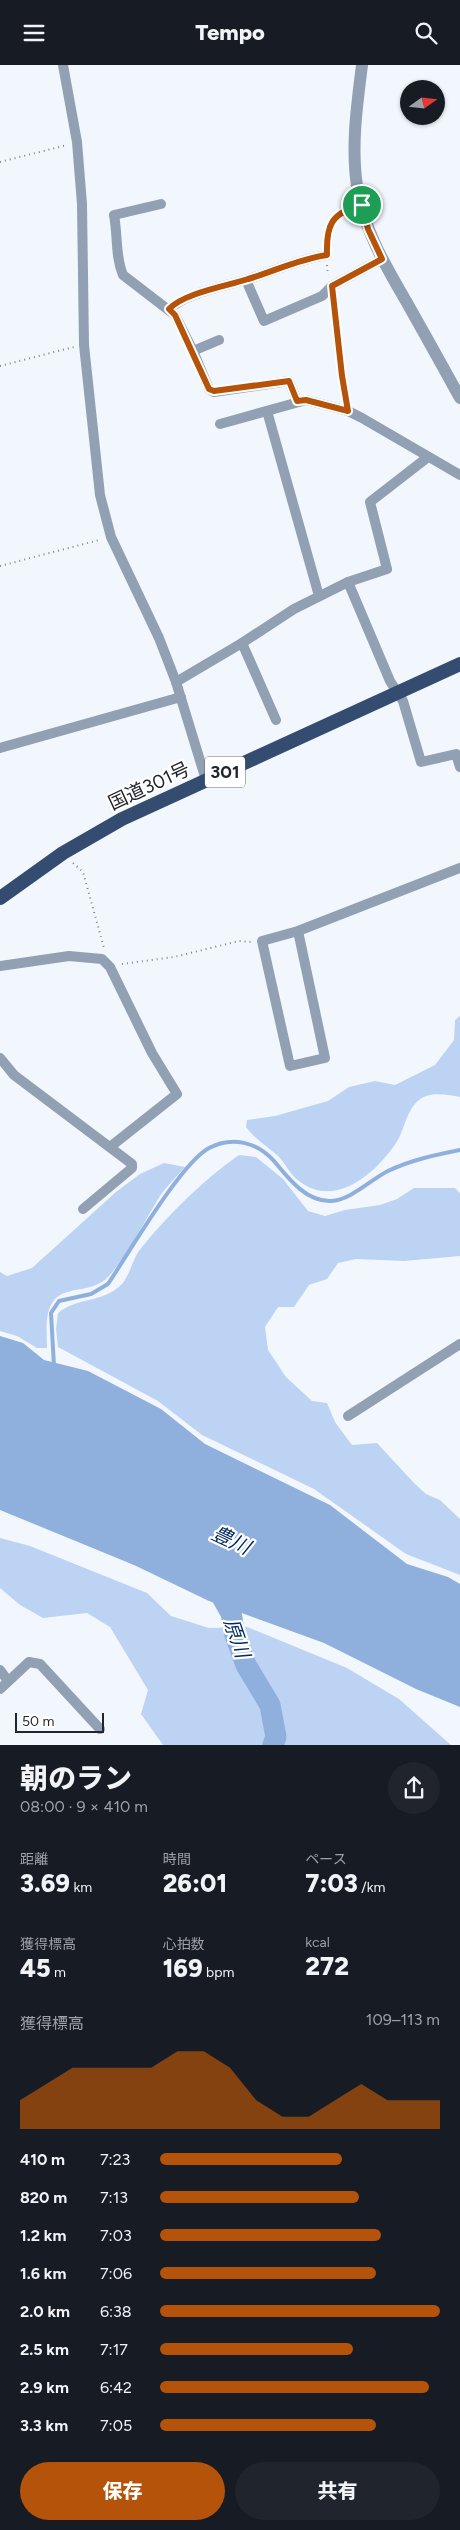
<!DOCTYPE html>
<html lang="ja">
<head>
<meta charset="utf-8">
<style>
  :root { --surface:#171b24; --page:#20242c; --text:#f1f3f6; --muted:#9ea1a6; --accent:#b45309 }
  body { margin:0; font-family:Figtree,"Noto Sans JP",sans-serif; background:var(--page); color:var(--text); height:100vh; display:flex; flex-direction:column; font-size:19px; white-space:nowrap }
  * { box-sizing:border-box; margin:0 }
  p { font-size:16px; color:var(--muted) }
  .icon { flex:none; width:28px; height:28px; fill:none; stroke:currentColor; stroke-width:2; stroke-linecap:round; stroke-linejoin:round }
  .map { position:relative; height:1680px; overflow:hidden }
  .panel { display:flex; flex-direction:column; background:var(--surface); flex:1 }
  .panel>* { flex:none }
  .needle { width:32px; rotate:75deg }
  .controls { position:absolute; left:400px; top:15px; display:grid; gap:10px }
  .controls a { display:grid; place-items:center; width:45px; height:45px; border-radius:50%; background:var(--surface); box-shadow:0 1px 4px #0004; font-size:25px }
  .scale { position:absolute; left:15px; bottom:12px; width:89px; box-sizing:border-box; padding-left:5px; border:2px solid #21252c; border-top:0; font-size:14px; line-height:18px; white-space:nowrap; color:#21252c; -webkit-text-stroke:4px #fff; paint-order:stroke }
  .pin { position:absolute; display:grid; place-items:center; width:42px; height:42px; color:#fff; margin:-21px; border:2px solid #fff; border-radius:50%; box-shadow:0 1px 5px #0007 }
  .round { display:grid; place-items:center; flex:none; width:52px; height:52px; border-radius:26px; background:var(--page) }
  .overview { display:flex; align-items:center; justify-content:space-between; height:85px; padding:0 20px }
  h1 { font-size:28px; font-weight:800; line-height:38px }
  .stats { display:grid; grid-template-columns:repeat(3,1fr); gap:8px; height:85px; padding:5px 20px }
  .stats div { display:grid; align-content:center }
  .stats b { font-size:25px; font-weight:800 }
  .stats small { font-size:14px; font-weight:400 }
  .stats p { font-size:14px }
  .chart { height:140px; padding:10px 20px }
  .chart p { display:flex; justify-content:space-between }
  .chart svg { width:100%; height:90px; margin-top:5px; fill:var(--accent); opacity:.7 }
  .cta { display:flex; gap:10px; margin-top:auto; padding:10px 20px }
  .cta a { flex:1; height:58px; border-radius:30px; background:var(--accent); color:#fff; font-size:20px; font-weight:800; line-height:58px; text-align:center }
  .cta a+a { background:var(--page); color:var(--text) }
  ul { padding:0 20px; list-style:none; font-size:16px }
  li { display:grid; grid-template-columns:80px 60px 1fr; align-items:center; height:38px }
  li i { height:12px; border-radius:6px; background:var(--accent) }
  header { display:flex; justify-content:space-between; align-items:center; height:65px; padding:0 20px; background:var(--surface); font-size:22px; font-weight:800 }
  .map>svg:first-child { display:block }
  .green { fill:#bdd3f3 }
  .water { fill:#8fafdc }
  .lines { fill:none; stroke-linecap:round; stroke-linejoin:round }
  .stream { stroke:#8fafdc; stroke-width:4 }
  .river { stroke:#8fafdc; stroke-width:21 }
  .path { stroke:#81858c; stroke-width:2; stroke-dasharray:1 4; stroke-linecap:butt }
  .minor { stroke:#92a0b4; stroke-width:10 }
  .tertiary { stroke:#92a0b4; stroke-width:12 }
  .trunk { stroke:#334c70; stroke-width:14 }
  .route-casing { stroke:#fff; stroke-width:10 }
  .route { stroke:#b45309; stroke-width:6 }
  .labels { text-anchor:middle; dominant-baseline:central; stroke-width:4.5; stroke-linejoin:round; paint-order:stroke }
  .shield { fill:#fff; stroke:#64666b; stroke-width:1 }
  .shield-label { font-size:18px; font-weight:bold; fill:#21252c }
  .street-label { font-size:19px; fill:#21252c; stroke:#fff }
  .water-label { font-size:20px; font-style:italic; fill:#012a5f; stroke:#fff }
</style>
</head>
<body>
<header><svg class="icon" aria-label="menu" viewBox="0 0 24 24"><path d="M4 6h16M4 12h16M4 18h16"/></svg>Tempo<svg class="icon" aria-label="search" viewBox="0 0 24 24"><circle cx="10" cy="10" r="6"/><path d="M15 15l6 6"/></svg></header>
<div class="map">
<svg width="460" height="1680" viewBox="0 0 460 1680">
  <rect width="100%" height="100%" fill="#f2f7fe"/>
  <g class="green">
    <path d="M460,951v81c-12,-2 -30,-6 -41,3 -14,12 -14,30 -23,43 -21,31 -61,66 -97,38 -9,-6 -14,-19 -22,-26 -12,-10 -22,-16 -31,-28l1,-7 28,-4 53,-15 21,-14 26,-6 20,4 40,-20 19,-25 1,-20z"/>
    <path d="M239,1090l17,2 27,22 25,32 17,5 20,-6 35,-5 17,-6 17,-11h41l5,5v63l-56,5 -48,-2 -18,4 -11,16 -18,6 -15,22h-16l-13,20 3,23 18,27 26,24 15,2 8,19 17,23 25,-2 37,40 12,11 14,6 20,19v56l-54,-21 -92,-65 -112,-54 -44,-34 -100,-54 -2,-18 2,-16c19,-16 46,-10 64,-29 9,-11 11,-27 20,-37 27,-33 61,-67 97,-92z"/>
    <path d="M164,1098l21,4c-8,9 -18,19 -25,29 -17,27 -30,56 -51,80 -16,18 -42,9 -55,24 -10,13 -7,32 -7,48h-10l-20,-12 -17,-5v-59l7,4 25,-8 84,-76 24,-18z"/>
    <polygon points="0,1473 30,1481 147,1528 171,1551 209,1563 247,1562 347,1603 399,1634 451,1680 163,1680 141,1649 148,1625 110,1562 87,1548 43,1553 20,1540 0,1523"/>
  </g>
  <polygon class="water" points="0,1271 23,1278 44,1295 88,1306 161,1344 205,1379 330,1440 407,1499 448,1512 460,1519 460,1642 416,1624 324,1578 209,1536 134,1500 0,1445"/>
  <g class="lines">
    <path class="stream" d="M54,1301l-3,-53 8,-12 32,-7 17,-10c21,-31 72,-120 101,-136 23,-12 48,-6 65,13 14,17 32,41 57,40 20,-1 39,-21 57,-30 23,-11 47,-16 72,-21"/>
    <polyline class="river" points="217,1515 223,1534 231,1548 235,1570 246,1600 270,1640 276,1672 273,1680"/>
    <g class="path">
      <polyline points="0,97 67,80"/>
      <path d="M326,180c0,-18 8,-29 24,-37"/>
      <polyline points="327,200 328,210"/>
      <polyline points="333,234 346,334"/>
      <polyline points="0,301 74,282"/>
      <polyline points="0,501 99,475"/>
      <polyline points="73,798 83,807 104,883"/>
      <polyline points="122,899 174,892 239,876 252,877"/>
    </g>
    <g class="minor">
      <polyline points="63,0 77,77 82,139 84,280 100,430 111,472 159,573 176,617 206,715"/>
      <path d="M161,139l-47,11c4,21 1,41 9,60l52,40 18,36 26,-11"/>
      <polyline points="246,215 264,256 322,231 332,221 382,194"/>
      <path d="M169,245c15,-17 58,-24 79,-31 27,-8 51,-20 79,-24"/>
      <polyline points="193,286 209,324 214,327 289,316 297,336"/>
      <polyline points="267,346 319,531"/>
      <polyline points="220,359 306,335 348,346 362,353 460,410"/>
      <polyline points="348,517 390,616 403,636 421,697 456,689 460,702"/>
      <polyline points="242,578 294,544 348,517 387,504 370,437 428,392"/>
      <polyline points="176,617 242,578 276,655"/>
      <polyline points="0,683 181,632"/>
      <polyline points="298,866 325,993 290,1001 262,876 298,866 460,803"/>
      <polyline points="0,901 69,891 102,894 110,902 152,988 177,1029 110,1082"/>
      <polyline points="0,993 14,1010 132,1099 132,1103 83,1144"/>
      <polyline points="348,1351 460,1279"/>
      <polyline points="0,1605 8,1616"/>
      <polyline points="0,1624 29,1597 40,1599 100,1664"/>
    </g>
    <path class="tertiary" d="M362,0c-5,40 -11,81 -5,121 6,42 28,79 49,115 18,32 36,64 54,97"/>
    <polyline class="trunk" points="0,833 63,788 122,754 460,599"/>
  </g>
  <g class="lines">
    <defs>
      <path id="route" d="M362,140l6,24 14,30 -50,27 10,90 6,35 -42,-11 -9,1 -8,-20 -75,10 -5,-2 -34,-74 -6,-6c15,-16 58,-23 79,-30 27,-8 51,-20 79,-24 -1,-30 4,-42 35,-50z"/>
    </defs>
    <use href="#route" class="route-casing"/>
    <use href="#route" class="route"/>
  </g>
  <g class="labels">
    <rect class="shield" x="205" y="691.5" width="40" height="31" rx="4"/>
    <g class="shield-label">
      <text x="225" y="707">301</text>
    </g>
    <g class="street-label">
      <text transform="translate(149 721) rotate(-25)">国道301号</text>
    </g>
    <g class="water-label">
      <text transform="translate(231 1475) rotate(25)">豊川</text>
      <text transform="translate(237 1573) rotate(71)">原川</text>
    </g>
  </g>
</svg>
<div class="controls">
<a><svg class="needle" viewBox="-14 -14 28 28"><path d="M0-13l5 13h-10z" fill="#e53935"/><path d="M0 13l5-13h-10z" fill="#9ea1a6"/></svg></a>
</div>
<div class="scale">50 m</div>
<div class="pin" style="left:362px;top:140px;background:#1e9e55"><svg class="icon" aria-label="arrive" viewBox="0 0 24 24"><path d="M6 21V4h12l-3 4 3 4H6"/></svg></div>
</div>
<section class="panel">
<div class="overview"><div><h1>朝のラン</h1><p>08:00 · 9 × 410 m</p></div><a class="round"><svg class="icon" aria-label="share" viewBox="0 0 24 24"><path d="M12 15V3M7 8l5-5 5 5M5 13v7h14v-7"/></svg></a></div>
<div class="stats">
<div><p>距離</p><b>3.69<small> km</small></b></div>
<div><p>時間</p><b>26:01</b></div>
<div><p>ペース</p><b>7:03<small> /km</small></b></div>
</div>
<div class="stats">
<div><p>獲得標高</p><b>45<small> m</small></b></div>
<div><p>心拍数</p><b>169<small> bpm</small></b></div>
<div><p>kcal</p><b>272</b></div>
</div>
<div class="chart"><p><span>獲得標高</span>109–113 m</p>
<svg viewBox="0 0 160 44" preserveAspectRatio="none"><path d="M0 44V30L10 22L20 14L30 14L40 14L50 14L60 6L70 6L80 14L90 30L100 38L110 38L120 30L130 22L140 30L150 30L160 30V44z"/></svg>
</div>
<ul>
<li><b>410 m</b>7:23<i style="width:65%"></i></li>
<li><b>820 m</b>7:13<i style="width:71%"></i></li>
<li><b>1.2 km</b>7:03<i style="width:79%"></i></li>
<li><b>1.6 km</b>7:06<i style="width:77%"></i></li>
<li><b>2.0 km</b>6:38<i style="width:100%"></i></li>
<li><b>2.5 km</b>7:17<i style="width:69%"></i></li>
<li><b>2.9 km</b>6:42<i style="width:96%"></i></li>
<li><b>3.3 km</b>7:05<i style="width:77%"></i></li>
</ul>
<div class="cta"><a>保存</a><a>共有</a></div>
</section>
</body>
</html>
